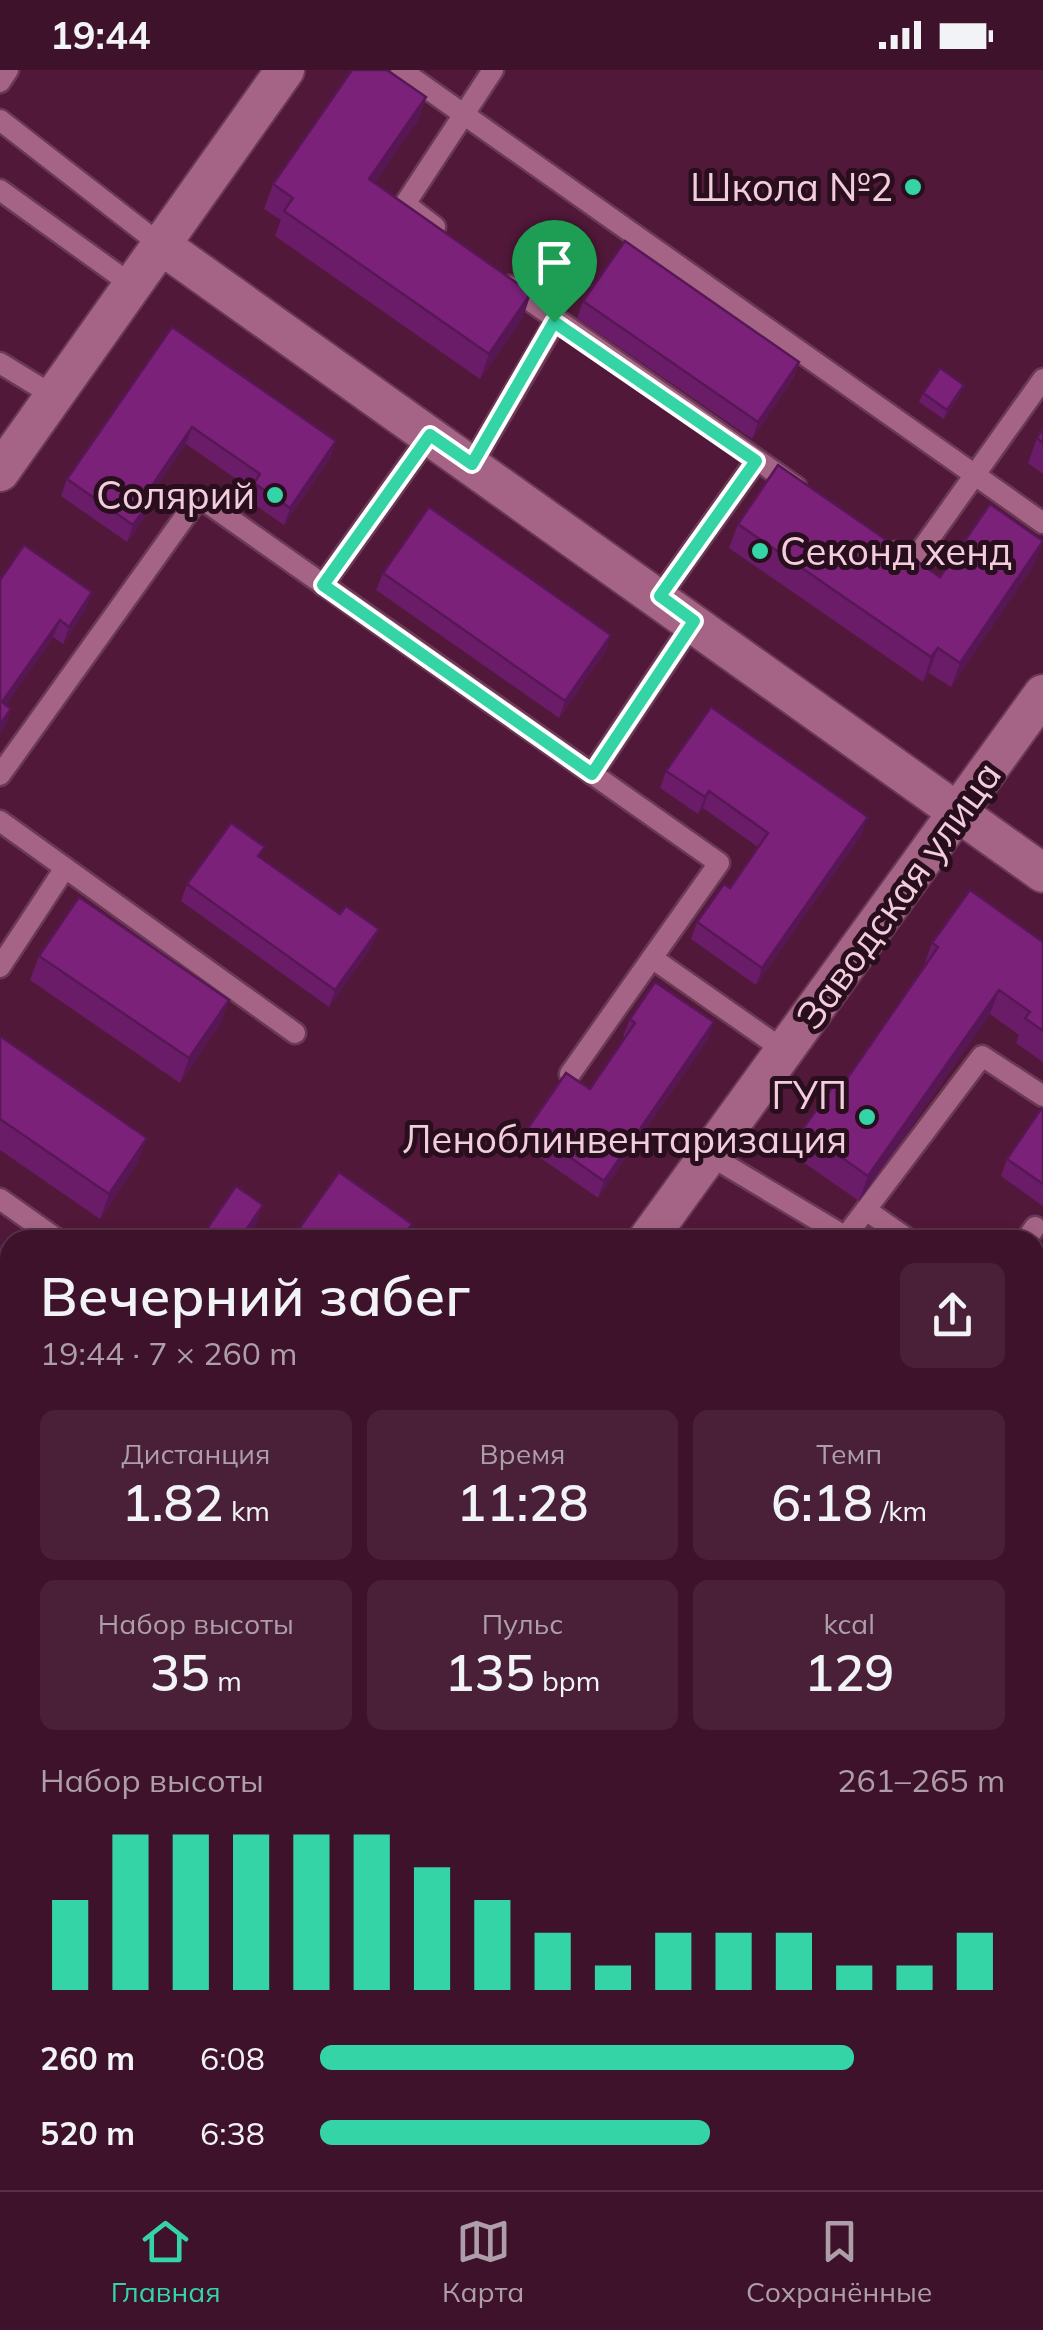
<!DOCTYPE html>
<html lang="ru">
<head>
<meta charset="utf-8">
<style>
  :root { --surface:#3e122b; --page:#492037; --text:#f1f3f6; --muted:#ad9ea9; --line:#573247; --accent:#35d4a7 }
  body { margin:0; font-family:Mulish,sans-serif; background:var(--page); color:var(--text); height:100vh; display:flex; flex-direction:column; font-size:38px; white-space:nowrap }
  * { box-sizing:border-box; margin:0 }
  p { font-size:32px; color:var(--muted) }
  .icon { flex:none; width:55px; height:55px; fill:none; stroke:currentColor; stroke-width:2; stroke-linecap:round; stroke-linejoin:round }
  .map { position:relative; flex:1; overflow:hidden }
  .details { position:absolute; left:0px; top:1160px; width:1045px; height:960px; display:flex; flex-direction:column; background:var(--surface); border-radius:30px 30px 0 0; box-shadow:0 5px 15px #0003,0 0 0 2px var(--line) }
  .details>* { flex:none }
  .pin { position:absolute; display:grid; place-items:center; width:85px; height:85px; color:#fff; margin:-102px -42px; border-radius:50% 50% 50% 0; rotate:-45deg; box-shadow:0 0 10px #0007 }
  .pin .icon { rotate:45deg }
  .round { display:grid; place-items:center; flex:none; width:105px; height:105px; border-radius:15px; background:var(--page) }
  .head { display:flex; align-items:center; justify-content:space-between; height:170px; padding:0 40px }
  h1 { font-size:55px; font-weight:600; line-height:75px }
  .figures { display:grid; grid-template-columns:repeat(3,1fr); gap:15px; height:170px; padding:10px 40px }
  .figures div { display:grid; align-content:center; border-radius:15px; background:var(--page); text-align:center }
  .figures b { font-size:50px; font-weight:600 }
  .figures small { font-size:28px; font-weight:400 }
  .figures p { font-size:28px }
  .chart { height:280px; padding:20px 40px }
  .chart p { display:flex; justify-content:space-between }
  .chart svg { width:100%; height:180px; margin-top:10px; stroke:var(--accent); stroke-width:6 }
  ul { padding:0 40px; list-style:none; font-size:32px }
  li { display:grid; grid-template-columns:160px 120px 1fr; align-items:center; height:75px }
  li i { height:25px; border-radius:12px; background:var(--accent) }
  .status { display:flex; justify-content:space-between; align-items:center; height:70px; padding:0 50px; background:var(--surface); direction:ltr }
  .status svg { height:28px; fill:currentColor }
  .dock { display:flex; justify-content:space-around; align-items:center; height:140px; border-top:2px solid var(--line); background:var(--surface); font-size:28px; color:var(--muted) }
  .dock a { display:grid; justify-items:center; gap:5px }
  .dock .on { color:var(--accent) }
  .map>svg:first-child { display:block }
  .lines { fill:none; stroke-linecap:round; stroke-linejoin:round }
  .lane-casing { stroke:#6a3955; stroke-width:25 }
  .street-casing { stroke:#6a3955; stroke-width:42 }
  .lane { stroke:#a56485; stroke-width:20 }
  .street { stroke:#a56485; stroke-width:38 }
  .wall { fill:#6b1c69 }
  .shaded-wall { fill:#571755 }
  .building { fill:#7c217a; stroke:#571755; stroke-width:2.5 }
  .route-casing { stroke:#fff; stroke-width:20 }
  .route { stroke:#35d4a7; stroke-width:12 }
  .poi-dot { fill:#35d4a7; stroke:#290f1d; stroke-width:4 }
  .labels { text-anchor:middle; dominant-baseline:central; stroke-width:10; stroke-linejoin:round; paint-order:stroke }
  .poi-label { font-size:38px; fill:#f3cdde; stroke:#290f1d; text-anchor:end }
  .street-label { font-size:38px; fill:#f3cdde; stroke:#290f1d }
</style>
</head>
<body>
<div class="status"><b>19:44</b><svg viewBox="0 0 49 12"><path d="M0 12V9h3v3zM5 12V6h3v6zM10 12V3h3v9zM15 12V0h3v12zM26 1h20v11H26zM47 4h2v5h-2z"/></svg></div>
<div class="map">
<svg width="1043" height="2120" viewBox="0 0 1043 2120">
  <rect width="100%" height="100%" fill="#521839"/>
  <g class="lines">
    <defs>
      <g id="lane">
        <polyline points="401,0 1043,453"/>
        <polyline points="0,12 8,0"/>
        <polyline points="0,50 161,175"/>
        <polyline points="0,120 132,215"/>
        <polyline points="435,157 405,134 493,0"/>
        <polyline points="509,216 796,417"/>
        <polyline points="0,293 54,326"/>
        <polyline points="472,394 555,252"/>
        <polyline points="895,482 912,493 1043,309"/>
        <polyline points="323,515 430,365"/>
        <polyline points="660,526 756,391"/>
        <polyline points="592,704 694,551"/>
        <polyline points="0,705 199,427 719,793 570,1004"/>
        <polyline points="0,751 295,963"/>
        <polyline points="652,888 785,981"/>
        <polyline points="0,897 65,798"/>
        <polyline points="709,1085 846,1167"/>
        <polyline points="0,1129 58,1170"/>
        <polyline points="866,1140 909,1170"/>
        <polyline points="843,1170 982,986 1043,1026"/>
        <polyline points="1026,1170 1035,1157"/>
        <polyline points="1035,1258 1043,1263"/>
        <polyline points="0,1606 10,1613"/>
        <polyline points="198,2120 204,2110"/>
        <polyline points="1035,2120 1043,2108"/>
      </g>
      <g id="street">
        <polyline points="161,175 1043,803"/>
        <polyline points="0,402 285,0"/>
        <polyline points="647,1170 1043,624"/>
        <polyline points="0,1827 10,1834"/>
        <polyline points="0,2078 10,2064"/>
        <polyline points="403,2110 417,2120"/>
      </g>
    </defs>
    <use href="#lane" class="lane-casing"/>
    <use href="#street" class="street-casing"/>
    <use href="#lane" class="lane"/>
    <use href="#street" class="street"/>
  </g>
  <g class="wall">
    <polygon points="426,27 417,52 374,113 523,248 480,309 275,166 281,150 264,139 273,114"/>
    <polygon points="583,231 799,292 793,309 752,369 577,248"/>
    <polygon points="172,257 336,371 330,388 284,455 248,430 252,420 186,374 152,423 155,424 149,442 127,472 61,426 67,409"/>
    <polygon points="923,323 961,323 944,349 919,332"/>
    <polygon points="1043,359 1043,404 1028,393 1037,368"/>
    <polygon points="738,454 940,507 1034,495 951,617 929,603 923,612 729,478"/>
    <polygon points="383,503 611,565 605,582 559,648 376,520"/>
    <polygon points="0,510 86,539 63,574 53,567 6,635 11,639 5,656 0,663"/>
    <polygon points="666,701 862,764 756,915 691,869 697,852 730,818 758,777 703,738 698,744 660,718"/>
    <polygon points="261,788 340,844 372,876 329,937 181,831 187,814"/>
    <polygon points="1043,872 1043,992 1016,973 1019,965 990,944 859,1131 793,1085 802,1060 844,1013 923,898 932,873"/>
    <polygon points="39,886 229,930 220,954 180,1013 30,910"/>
    <polygon points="630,949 708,969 598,1128 522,1075 528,1058 590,1019 625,967 623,966"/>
    <polygon points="0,966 138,1092 100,1149 0,1080"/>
    <polygon points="1043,1041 1043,1136 1001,1106 1007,1089"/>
    <polygon points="257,1152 245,1170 202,1170 205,1162"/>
    <polygon points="0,1175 10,1182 10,1288 0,1281"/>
    <polygon points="1035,1260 1043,1265 1043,1332 1035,1327"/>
    <polygon points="10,1630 10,1748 0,1741 0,1632"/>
    <polygon points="1043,1719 1043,1814 1035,1808 1035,1727"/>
    <polygon points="59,2110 136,2110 129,2120 55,2120"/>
    <polygon points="527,2110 711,2110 725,2120 542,2120"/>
    <polygon points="768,2110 856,2110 855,2120 782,2120"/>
  </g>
  <g class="shaded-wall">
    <polygon points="426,27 417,52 360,134 369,109"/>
    <polygon points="531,223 523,248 480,309 489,284"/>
    <polygon points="799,292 793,309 752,369 758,352"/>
    <polygon points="964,315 961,323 944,349 947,340"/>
    <polygon points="192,357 186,374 142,437 149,420"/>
    <polygon points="336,371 330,388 284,455 290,438"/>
    <polygon points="155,424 149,442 127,472 133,455"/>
    <polygon points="1043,471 1034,495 951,617 960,593"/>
    <polygon points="92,522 86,539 63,574 69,557"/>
    <polygon points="60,550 53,567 0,644 2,632"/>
    <polygon points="611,565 605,582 559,648 565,631"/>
    <polygon points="938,578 929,603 923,612 931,587"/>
    <polygon points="11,639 5,656 0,663 0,654"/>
    <polygon points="709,721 703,738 698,744 705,727"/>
    <polygon points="868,747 862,764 756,915 762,898"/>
    <polygon points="379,859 372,876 329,937 335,920"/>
    <polygon points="999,920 990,944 859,1131 868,1106"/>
    <polygon points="229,930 220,954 180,1013 189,988"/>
    <polygon points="714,952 708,969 598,1128 604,1111"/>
    <polygon points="147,1068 138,1092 100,1149 109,1124"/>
    <polygon points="263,1135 257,1152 245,1170 239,1170"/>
    <polygon points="10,1939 10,1947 0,1961 0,1952"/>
    <polygon points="130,2110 136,2110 129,2120 123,2120"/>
  </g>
  <g class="building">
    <polygon points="352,0 387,0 426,27 369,109 531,223 489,284 284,141 293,128 273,114"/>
    <polygon points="625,171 799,292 758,352 583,231"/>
    <polygon points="172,257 336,371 290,438 254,413 260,404 192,357 149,420 155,424 133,455 67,409"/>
    <polygon points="940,298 964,315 947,340 923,323"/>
    <polygon points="1043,359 1043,373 1037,368"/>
    <polygon points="778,395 940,507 990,434 1043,471 960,593 938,578 931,587 738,454"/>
    <polygon points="429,437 611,565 565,631 383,503"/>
    <polygon points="24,475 92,522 69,557 60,550 2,632 11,639 0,654 0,510"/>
    <polygon points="711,637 868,747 762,898 697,852 724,814 730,818 768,763 709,721 705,727 666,701"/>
    <polygon points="231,753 265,777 258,786 340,844 346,836 379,859 335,920 187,814"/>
    <polygon points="970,820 1043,872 1043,961 1025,948 1030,942 999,920 868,1106 802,1060 838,1009 844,1013 938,877 932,873"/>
    <polygon points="79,827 229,930 189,988 39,886"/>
    <polygon points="655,912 714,952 604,1111 528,1058 566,1003 590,1019 635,953 630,949"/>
    <polygon points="0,966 147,1068 109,1124 0,1049"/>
    <polygon points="1041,1039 1043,1041 1043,1114 1007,1089"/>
    <polygon points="339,1102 412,1154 401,1170 291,1170"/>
    <polygon points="236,1116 263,1135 239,1170 216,1170 205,1162"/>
    <polygon points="0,1175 10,1182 10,1266 0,1259"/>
    <polygon points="1035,1260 1043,1265 1043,1321 1035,1316"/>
    <polygon points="10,1405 10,1482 0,1496 0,1419"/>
    <polygon points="4,1626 10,1630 10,1727 0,1719 0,1632"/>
    <polygon points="1041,1718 1043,1719 1043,1792 1035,1787 1035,1727"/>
    <polygon points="0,1880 10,1888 10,1939 0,1952"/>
    <polygon points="59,2110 130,2110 123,2120 67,2120 57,2113"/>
    <polygon points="571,2110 711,2110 725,2120 586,2120"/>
    <polygon points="783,2110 856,2110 858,2111 852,2120 797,2120"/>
  </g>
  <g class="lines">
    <defs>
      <polygon id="route" points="554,252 756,391 660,526 694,551 592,704 323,515 430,365 472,394"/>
    </defs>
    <use href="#route" class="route-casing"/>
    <use href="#route" class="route"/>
  </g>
  <g class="poi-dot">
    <circle cx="913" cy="117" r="10"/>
    <circle cx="275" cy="425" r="10"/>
    <circle cx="760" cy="481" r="10"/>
    <circle cx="867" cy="1047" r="10"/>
  </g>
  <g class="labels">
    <g class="poi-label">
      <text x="893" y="117">Школа №2</text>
      <text x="255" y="425">Солярий</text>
      <text x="780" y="481" text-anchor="start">Секонд хенд</text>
      <text x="847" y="1025">ГУП<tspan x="847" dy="44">Леноблинвентаризация</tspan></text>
    </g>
    <g class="street-label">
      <text transform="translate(898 825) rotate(-54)">Заводская улица</text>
    </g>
  </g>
</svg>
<div class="pin" style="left:554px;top:252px;background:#1e9e55"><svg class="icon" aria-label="arrive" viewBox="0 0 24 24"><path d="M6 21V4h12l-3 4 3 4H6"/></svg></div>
<section class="details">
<div class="head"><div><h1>Вечерний забег</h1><p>19:44 · 7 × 260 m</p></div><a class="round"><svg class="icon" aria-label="share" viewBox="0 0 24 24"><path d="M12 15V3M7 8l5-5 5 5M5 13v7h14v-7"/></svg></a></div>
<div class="figures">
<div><p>Дистанция</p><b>1.82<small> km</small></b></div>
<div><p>Время</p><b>11:28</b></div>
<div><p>Темп</p><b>6:18<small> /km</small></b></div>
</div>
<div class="figures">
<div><p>Набор высоты</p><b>35<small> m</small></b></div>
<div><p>Пульс</p><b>135<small> bpm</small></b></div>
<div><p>kcal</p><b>129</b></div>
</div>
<div class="chart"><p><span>Набор высоты</span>261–265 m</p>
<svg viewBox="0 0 160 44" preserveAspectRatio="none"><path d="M5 44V22M15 44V6M25 44V6M35 44V6M45 44V6M55 44V6M65 44V14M75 44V22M85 44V30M95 44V38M105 44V30M115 44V30M125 44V30M135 44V38M145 44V38M155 44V30"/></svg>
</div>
<ul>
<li><b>260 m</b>6:08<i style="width:78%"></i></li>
<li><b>520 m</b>6:38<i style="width:57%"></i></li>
</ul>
</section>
</div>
<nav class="dock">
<a class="on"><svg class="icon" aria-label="home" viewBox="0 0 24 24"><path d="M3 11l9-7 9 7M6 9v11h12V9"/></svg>Главная</a>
<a><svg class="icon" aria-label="map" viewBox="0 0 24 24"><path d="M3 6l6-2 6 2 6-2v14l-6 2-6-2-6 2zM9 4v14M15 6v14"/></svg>Карта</a>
<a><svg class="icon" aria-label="saved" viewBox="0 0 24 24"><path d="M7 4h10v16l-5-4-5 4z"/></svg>Сохранённые</a>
</nav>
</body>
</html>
